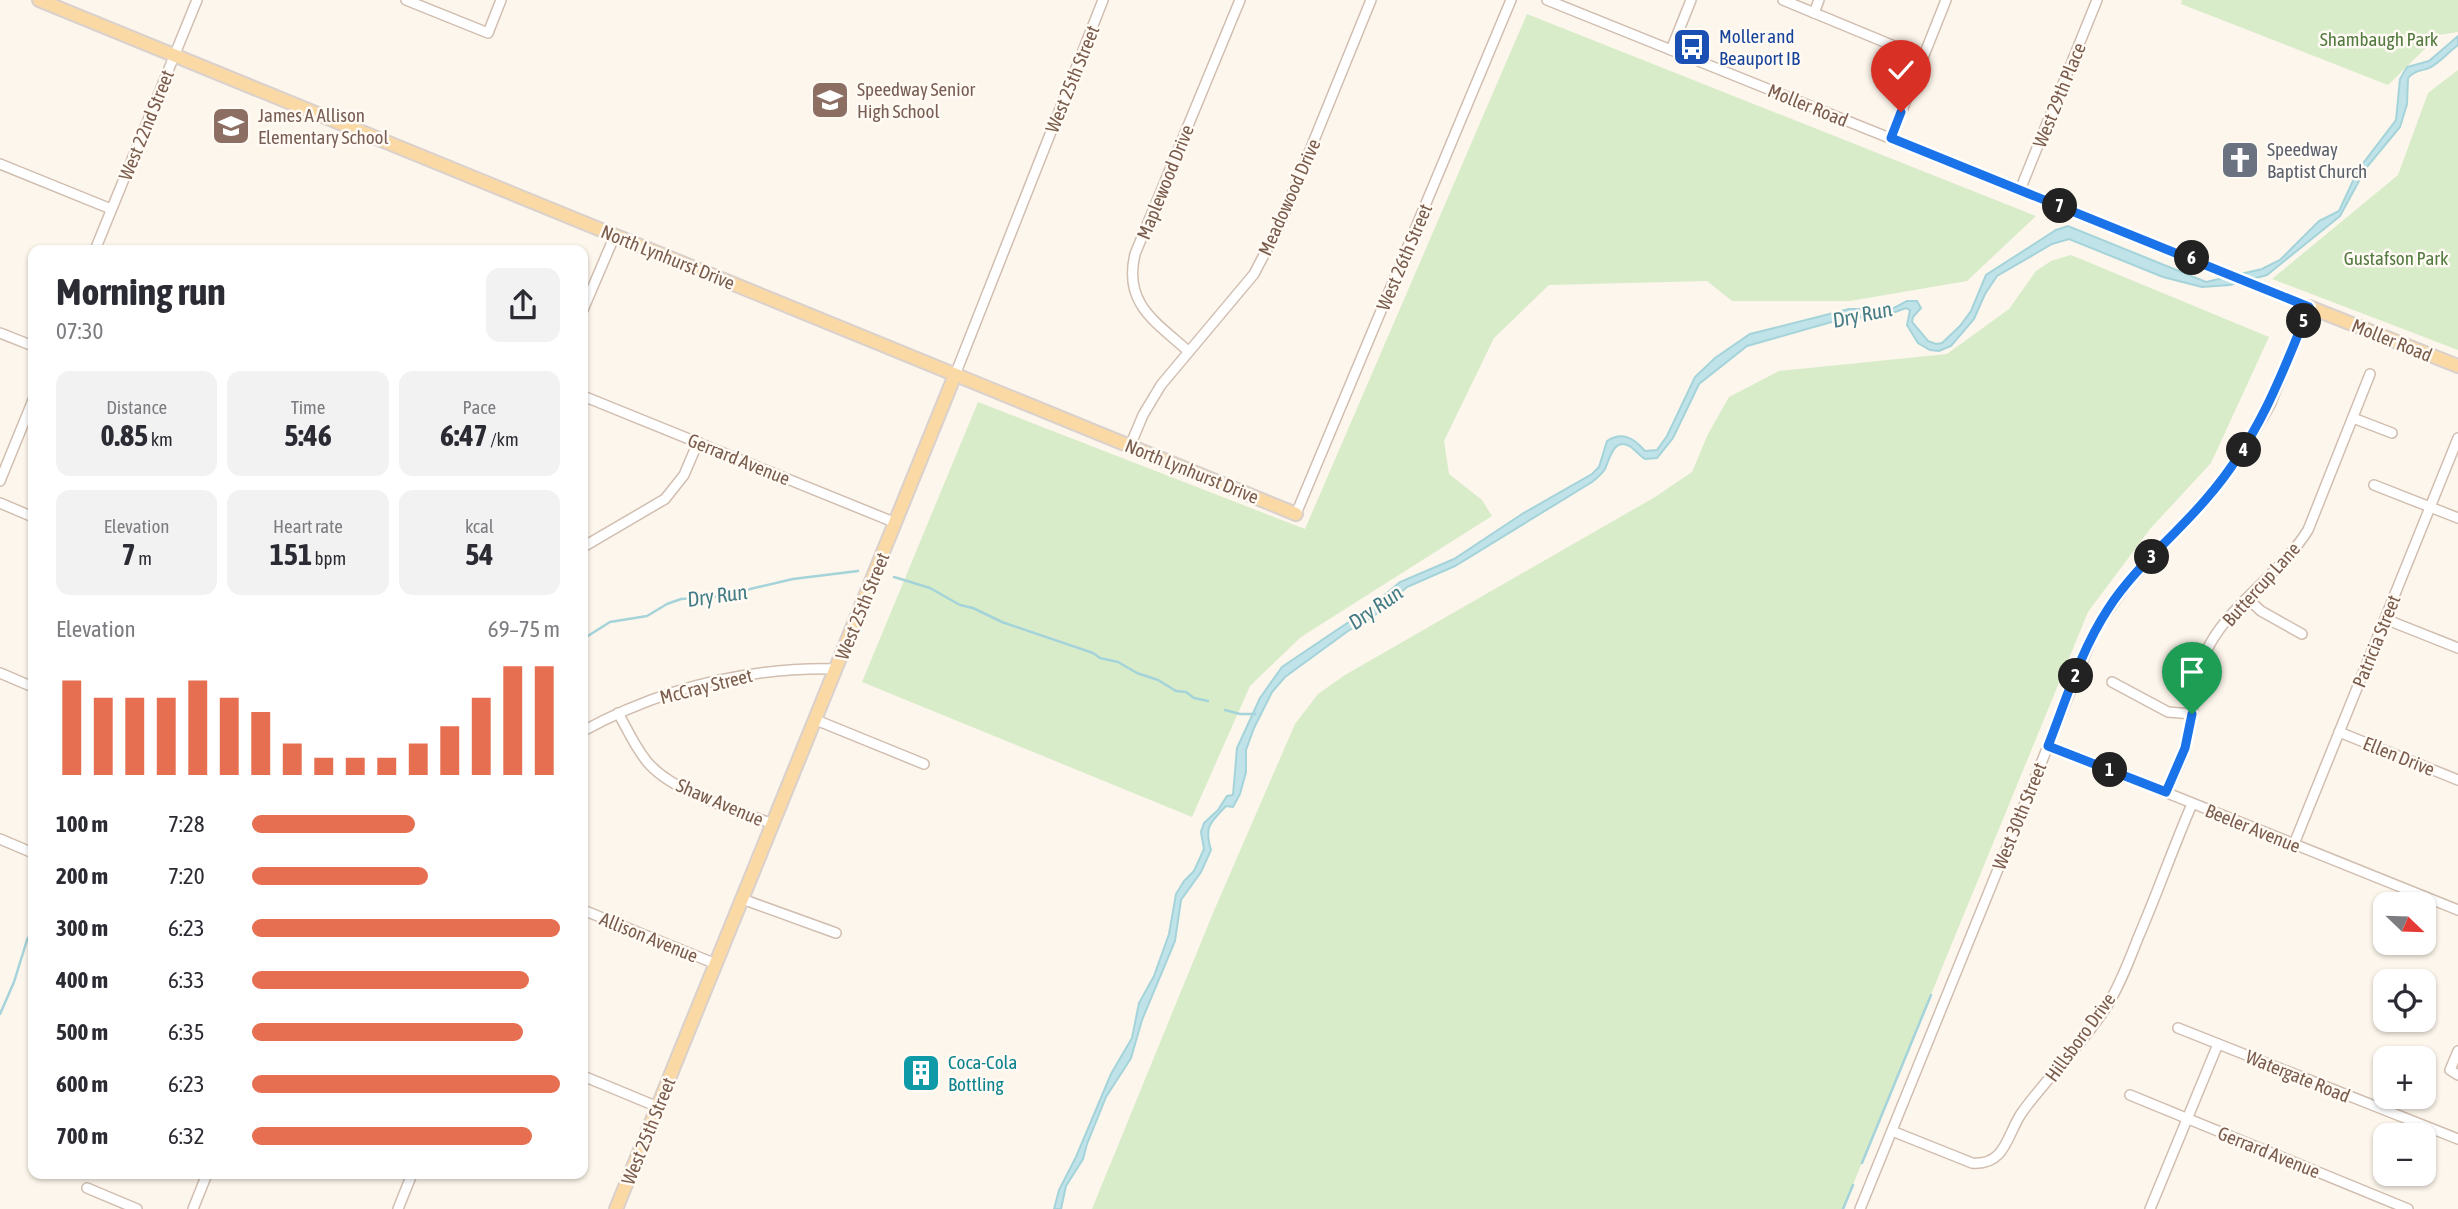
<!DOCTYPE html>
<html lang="en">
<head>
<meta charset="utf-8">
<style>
  :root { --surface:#fff; --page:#f2f2f3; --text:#2b2b33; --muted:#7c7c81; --accent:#e76f51 }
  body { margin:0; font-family:"Asap Condensed",sans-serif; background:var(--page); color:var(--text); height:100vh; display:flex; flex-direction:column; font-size:26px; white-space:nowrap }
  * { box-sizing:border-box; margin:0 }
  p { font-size:23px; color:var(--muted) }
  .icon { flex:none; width:38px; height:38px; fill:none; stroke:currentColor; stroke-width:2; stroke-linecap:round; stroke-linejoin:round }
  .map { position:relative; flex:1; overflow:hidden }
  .drawer { position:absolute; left:28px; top:245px; width:560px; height:934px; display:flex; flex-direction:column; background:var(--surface); border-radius:14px; box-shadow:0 2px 5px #0004 }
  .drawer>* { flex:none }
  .needle { width:46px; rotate:113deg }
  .buttons { position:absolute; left:2373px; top:892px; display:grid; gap:14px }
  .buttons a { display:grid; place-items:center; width:63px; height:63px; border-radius:14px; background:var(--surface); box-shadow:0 2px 5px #0004; font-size:35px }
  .pin { position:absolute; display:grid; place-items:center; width:60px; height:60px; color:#fff; margin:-72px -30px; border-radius:50% 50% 50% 0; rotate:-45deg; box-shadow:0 0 7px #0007 }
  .pin .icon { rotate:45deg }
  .km { position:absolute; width:35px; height:35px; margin:-18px; border-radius:50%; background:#222; color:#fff; font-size:19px; line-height:35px; text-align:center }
  .round { display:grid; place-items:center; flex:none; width:74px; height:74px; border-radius:14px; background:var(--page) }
  .summary { display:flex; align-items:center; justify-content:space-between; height:119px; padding:0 28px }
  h1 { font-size:38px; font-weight:700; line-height:52px }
  .figures { display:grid; grid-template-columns:repeat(3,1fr); gap:10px; height:119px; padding:7px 28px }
  .figures div { display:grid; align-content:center; border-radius:14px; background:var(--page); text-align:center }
  .figures b { font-size:30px; font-weight:700 }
  .figures small { font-size:19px; font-weight:400 }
  .figures p { font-size:19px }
  .chart { height:196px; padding:14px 28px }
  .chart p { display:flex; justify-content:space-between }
  .chart svg { width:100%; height:126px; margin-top:7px; stroke:var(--accent); stroke-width:6 }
  ul { padding:0 28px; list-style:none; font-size:23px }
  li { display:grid; grid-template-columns:112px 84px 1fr; align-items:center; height:52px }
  li i { height:18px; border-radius:9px; background:var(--accent) }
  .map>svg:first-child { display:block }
  .green { fill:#d8ecc9 }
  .water { fill:#bfe3e8; stroke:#a5d3da; stroke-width:2 }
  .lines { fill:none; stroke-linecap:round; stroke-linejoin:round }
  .stream { stroke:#a5d3da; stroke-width:2.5 }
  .minor-casing { stroke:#d1beb0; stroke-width:12 }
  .major-casing { stroke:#dad1cd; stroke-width:16 }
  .minor { stroke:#fff; stroke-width:9 }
  .major { stroke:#fbd9a5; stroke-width:12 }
  .route-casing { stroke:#fff; stroke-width:14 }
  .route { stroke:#1a73e8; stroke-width:9 }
  .labels { text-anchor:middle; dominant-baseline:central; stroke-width:5; stroke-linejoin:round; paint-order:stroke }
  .transit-label { font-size:19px; fill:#164399; stroke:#fffaf3; text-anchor:start }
  .park-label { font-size:19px; fill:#537a41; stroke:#fffaf3 }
  .street-label { font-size:19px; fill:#7a5c4d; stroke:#fffaf3 }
  .education-label { font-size:19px; fill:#785e54; stroke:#fffaf3; text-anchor:start }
  .worship-label { font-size:19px; fill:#5b616d; stroke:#fffaf3; text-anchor:start }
  .culture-label { font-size:19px; fill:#0d838f; stroke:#fffaf3; text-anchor:start }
  .water-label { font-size:21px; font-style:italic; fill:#437c86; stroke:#fffaf3 }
</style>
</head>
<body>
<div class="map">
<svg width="2458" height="1209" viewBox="0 0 2458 1209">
  <rect width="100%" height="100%" fill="#fdf6ec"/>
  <g class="green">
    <polygon points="2182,0 2458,0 2458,32 2439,35 2388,85 2181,4"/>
    <polygon points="1527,14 2036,216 1967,281 1850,301 1732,301 1707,281 1549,285 1494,338 1444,441 1449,474 1482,500 1492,516 1301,637 1250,686 1192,817 862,682 978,402 1305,529"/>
    <polygon points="2458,70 2458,350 2272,279 2398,175 2428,93"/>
    <polygon points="2071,255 2269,337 2211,463 2150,529 2088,612 1843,1209 1092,1209 1213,913 1295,724 1318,694 1345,675 1655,497 1692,472 1708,434 1729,397 1779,371 1947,354 2009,309 2036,271 2051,261"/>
  </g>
  <path class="water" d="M2458,36v9c-10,7 -18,18 -29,23 -8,3 -14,2 -21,10l-1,26 -7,23 -34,41 -26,48 -73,59 -37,10 -28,2 -39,-10 -94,-38 -17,5 -55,32 -12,18 -11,25 -23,27 -12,5 -9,-1 -12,-7 -11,-18 3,-15 -4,-2 -19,7 -45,4 -95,27 -48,38 -26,54 -16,20 -12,1c-5,-3 -9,-8 -14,-12 -17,-11 -21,11 -26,22 -3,5 -8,9 -13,13l-137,84 -48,21 -34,30 -25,14 -63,46 -13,15 -18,36 -8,22v22l-6,22 -7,13 -7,-1c-16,17 -22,20 -15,44l-10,22 -20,28 -6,41 -33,79 -11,38 -25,39 -19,47 -4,15 -17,27 -5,23h-7l5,-19 17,-33 35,-83 21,-36 7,-35 15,-27 15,-42 7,-40 8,-13 10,-10 10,-22 -3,-17 3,-9 14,-13 9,-14 6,-1 4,-47 23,-50 22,-31 83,-56 35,-29 54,-23 68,-45 70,-40 7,-7 8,-26c15,-10 27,-3 38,10l12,-1 10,-14 28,-59 20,-19 35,-24 99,-25h43l15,-8h10l4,7 -8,9 -1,5 16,19 8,3 6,-1 18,-17 11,-15 15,-36 70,-45 12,-4 138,56 56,-13 18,-9 39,-39 20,-10 19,-41 38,-50 4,-41 7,-12 22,-6z"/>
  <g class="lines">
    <g class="stream">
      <polyline points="894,577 930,588 960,605 973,608 1002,622 1093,653 1100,658 1118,662 1137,673 1158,680 1176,691 1186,692 1194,698 1208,701"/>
      <polyline points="583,639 610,622 647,616 667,604 681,599 738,595 750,589 793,579 858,571"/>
      <polyline points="1225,710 1240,714 1255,714"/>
      <polyline points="0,1014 14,982 27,940 33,930"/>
      <polyline points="1862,1163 1931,995"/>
      <polyline points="1843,1209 1853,1185"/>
    </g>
    <defs>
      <g id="minor">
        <polyline points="406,0 488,33 501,0"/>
        <polyline points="1547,0 2309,307 2270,405 2243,451 2209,497 2127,584 2096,628 1860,1209"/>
        <polyline points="1783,0 1923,58"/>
        <polyline points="1814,13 1819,0"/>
        <polyline points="1671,50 1691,0"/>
        <polyline points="1891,138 1946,0"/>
        <polyline points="0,164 111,209"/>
        <polyline points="2020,190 2097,0"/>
        <polyline points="95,250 197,0"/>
        <polyline points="583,310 615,235"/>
        <polyline points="0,333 33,346"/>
        <path d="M1188,351c-32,-29 -65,-47 -53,-97l105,-254"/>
        <polyline points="955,375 1103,0"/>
        <polyline points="583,396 896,523"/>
        <polyline points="2353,418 2392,433"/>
        <polyline points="1130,446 1143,415 1161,385 1254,274 1280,224 1371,0"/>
        <polyline points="0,481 33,400"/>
        <polyline points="2374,485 2458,518"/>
        <polyline points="0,503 33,517"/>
        <polyline points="1296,514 1511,0"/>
        <polyline points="583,547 665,499 684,475 698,442"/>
        <polyline points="2248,599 2261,611 2302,634"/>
        <polyline points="2385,619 2458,648"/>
        <polyline points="0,673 33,687"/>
        <polyline points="2112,682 2168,712 2192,714"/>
        <path d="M618,713c10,17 18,37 32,52 26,28 86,45 123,59"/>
        <polyline points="816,720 924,764"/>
        <path d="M583,731c79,-43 163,-64 253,-62"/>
        <polyline points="2339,732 2458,780"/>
        <polyline points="2048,745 2458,910"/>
        <path d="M2166,792c7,-14 15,-29 19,-44 10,-35 7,-72 25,-104 24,-43 72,-72 98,-114l62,-156"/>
        <polyline points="0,839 33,853"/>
        <polyline points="2294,844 2458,438"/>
        <polyline points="742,899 836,933"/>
        <polyline points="583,910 716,964"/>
        <polyline points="2178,1028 2458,1139"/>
        <polyline points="2458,1051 2450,1070 2458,1075"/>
        <polyline points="583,1076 658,1107"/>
        <polyline points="2130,1095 2408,1209"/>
        <path d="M1892,1131l80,32c35,3 35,-31 51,-52 26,-36 60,-67 84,-105 13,-21 22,-45 31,-68 19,-44 35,-90 54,-134"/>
        <polyline points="87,1188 137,1209"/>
        <polyline points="193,1209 207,1174"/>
        <polyline points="398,1209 412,1174"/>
        <polyline points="2150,1209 2218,1044"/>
      </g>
      <g id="major">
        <polyline points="39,0 1296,514"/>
        <polyline points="2309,307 2458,366"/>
        <polyline points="616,1209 955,375"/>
      </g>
    </defs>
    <use href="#minor" class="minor-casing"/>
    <use href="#major" class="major-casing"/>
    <use href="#minor" class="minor"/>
    <use href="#major" class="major"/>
  </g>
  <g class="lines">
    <defs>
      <path id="route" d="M1901,112l-10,26 418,169c-27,69 -53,135 -102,191 -32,38 -72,69 -99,111 -27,41 -42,91 -60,137l118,46 19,-44 7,-34"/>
    </defs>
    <use href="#route" class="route-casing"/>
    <use href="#route" class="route"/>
  </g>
  <defs>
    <symbol id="bus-square" viewBox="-11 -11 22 22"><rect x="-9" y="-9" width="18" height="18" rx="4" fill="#1a4fb4" stroke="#fffaf3"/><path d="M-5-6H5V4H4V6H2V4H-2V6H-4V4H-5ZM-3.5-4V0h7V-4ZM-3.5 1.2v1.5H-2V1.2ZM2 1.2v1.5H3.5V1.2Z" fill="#fff"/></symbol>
    <symbol id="school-square" viewBox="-11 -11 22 22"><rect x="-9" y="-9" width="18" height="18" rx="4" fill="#8d6e63" stroke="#fffaf3"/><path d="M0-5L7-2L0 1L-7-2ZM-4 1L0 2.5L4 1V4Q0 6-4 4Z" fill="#fff"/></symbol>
    <symbol id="church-square" viewBox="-11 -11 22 22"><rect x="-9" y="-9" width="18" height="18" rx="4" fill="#6b7280" stroke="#fffaf3"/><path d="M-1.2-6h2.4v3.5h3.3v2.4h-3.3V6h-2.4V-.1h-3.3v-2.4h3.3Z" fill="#fff"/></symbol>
    <symbol id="building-square" viewBox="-11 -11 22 22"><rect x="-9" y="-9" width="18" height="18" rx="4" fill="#0f9aa8" stroke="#fffaf3"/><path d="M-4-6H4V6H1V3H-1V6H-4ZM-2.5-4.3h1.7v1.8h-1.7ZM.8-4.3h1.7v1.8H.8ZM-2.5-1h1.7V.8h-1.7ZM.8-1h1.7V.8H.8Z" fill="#fff"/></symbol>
  </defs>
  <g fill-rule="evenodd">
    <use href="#bus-square" x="1670" y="25" width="44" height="44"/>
    <use href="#school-square" x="808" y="78" width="44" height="44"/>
    <use href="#school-square" x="209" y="104" width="44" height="44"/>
    <use href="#church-square" x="2218" y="138" width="44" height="44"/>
    <use href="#building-square" x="899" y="1051" width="44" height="44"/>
  </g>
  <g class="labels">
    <g class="transit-label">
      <text x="1719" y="36">Moller and<tspan x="1719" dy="22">Beauport IB</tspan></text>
    </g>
    <g class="park-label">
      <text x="2379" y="39">Shambaugh Park</text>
      <text x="2396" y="258">Gustafson Park</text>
    </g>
    <g class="street-label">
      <text transform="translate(1072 79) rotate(-68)">West 25th Street</text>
      <text transform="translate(2059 95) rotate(-68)">West 29th Place</text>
      <text transform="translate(1808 105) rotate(22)">Moller Road</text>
      <text transform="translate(146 125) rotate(-68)">West 22nd Street</text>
      <text transform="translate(1165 182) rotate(-68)">Maplewood Drive</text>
      <text transform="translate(1289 197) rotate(-66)">Meadowood Drive</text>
      <text transform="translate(668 257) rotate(22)">North Lynhurst Drive</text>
      <text transform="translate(1404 257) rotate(-67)">West 26th Street</text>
      <text transform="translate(2392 340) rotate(22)">Moller Road</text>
      <text transform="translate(739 459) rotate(22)">Gerrard Avenue</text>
      <text transform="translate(1192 471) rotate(22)">North Lynhurst Drive</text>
      <text transform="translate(2261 584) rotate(-48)">Buttercup Lane</text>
      <text transform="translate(862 606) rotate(-68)">West 25th Street</text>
      <text transform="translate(2376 641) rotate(-68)">Patricia Street</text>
      <text transform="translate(706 686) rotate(-14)">McCray Street</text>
      <text transform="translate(2399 756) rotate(22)">Ellen Drive</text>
      <text transform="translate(720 802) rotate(23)">Shaw Avenue</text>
      <text transform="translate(2019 816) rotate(-68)">West 30th Street</text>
      <text transform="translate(2253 828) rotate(22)">Beeler Avenue</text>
      <text transform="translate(649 937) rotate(22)">Allison Avenue</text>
      <text transform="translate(2080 1037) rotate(-54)">Hillsboro Drive</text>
      <text transform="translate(2298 1076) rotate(22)">Watergate Road</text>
      <text transform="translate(648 1131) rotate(-68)">West 25th Street</text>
      <text transform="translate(2269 1152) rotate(22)">Gerrard Avenue</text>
    </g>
    <g class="education-label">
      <text x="857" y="89">Speedway Senior<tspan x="857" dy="22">High School</tspan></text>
      <text x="258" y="115">James A Allison<tspan x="258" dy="22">Elementary School</tspan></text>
    </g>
    <g class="worship-label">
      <text x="2267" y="149">Speedway<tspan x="2267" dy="22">Baptist Church</tspan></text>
    </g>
    <g class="culture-label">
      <text x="948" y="1062">Coca-Cola<tspan x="948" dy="22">Bottling</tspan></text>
    </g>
    <g class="water-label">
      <text transform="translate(1862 314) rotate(-12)">Dry Run</text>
      <text transform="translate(717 595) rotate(-8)">Dry Run</text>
      <text transform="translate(1375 607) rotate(-35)">Dry Run</text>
    </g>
  </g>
</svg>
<div class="buttons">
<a><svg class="needle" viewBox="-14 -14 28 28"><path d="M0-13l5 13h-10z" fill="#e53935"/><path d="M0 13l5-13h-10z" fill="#7c7c81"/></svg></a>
<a><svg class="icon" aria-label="locate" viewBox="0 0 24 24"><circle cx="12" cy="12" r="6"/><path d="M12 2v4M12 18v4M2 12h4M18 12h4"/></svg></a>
<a>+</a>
<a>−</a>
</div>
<div class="pin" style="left:2192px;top:714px;background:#1e9e55"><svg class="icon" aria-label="arrive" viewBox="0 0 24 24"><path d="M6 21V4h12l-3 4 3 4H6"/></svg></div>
<div class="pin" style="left:1901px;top:112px;background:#d93025"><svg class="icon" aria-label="check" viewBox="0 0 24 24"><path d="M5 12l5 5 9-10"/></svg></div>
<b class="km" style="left:2110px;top:770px">1</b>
<b class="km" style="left:2076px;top:676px">2</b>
<b class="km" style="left:2152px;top:557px">3</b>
<b class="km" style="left:2244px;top:450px">4</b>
<b class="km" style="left:2304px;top:321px">5</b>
<b class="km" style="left:2192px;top:258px">6</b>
<b class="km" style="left:2060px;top:206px">7</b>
<section class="drawer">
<div class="summary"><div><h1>Morning run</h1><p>07:30</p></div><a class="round"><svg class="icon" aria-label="share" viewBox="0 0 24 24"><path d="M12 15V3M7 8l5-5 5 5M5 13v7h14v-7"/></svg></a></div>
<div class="figures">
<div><p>Distance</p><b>0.85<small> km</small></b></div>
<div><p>Time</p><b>5:46</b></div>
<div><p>Pace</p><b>6:47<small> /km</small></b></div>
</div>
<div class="figures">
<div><p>Elevation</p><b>7<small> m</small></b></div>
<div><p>Heart rate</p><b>151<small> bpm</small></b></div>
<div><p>kcal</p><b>54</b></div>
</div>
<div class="chart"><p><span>Elevation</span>69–75 m</p>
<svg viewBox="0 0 160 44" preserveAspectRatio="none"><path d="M5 44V11M15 44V17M25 44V17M35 44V17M45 44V11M55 44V17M65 44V22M75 44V33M85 44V38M95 44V38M105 44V38M115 44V33M125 44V27M135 44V17M145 44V6M155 44V6"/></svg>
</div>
<ul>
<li><b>100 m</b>7:28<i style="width:53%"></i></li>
<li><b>200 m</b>7:20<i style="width:57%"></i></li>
<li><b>300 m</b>6:23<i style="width:100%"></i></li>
<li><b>400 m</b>6:33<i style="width:90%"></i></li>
<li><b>500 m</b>6:35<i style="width:88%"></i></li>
<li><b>600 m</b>6:23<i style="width:100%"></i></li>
<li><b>700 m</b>6:32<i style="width:91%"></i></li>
</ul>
</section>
</div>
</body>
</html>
